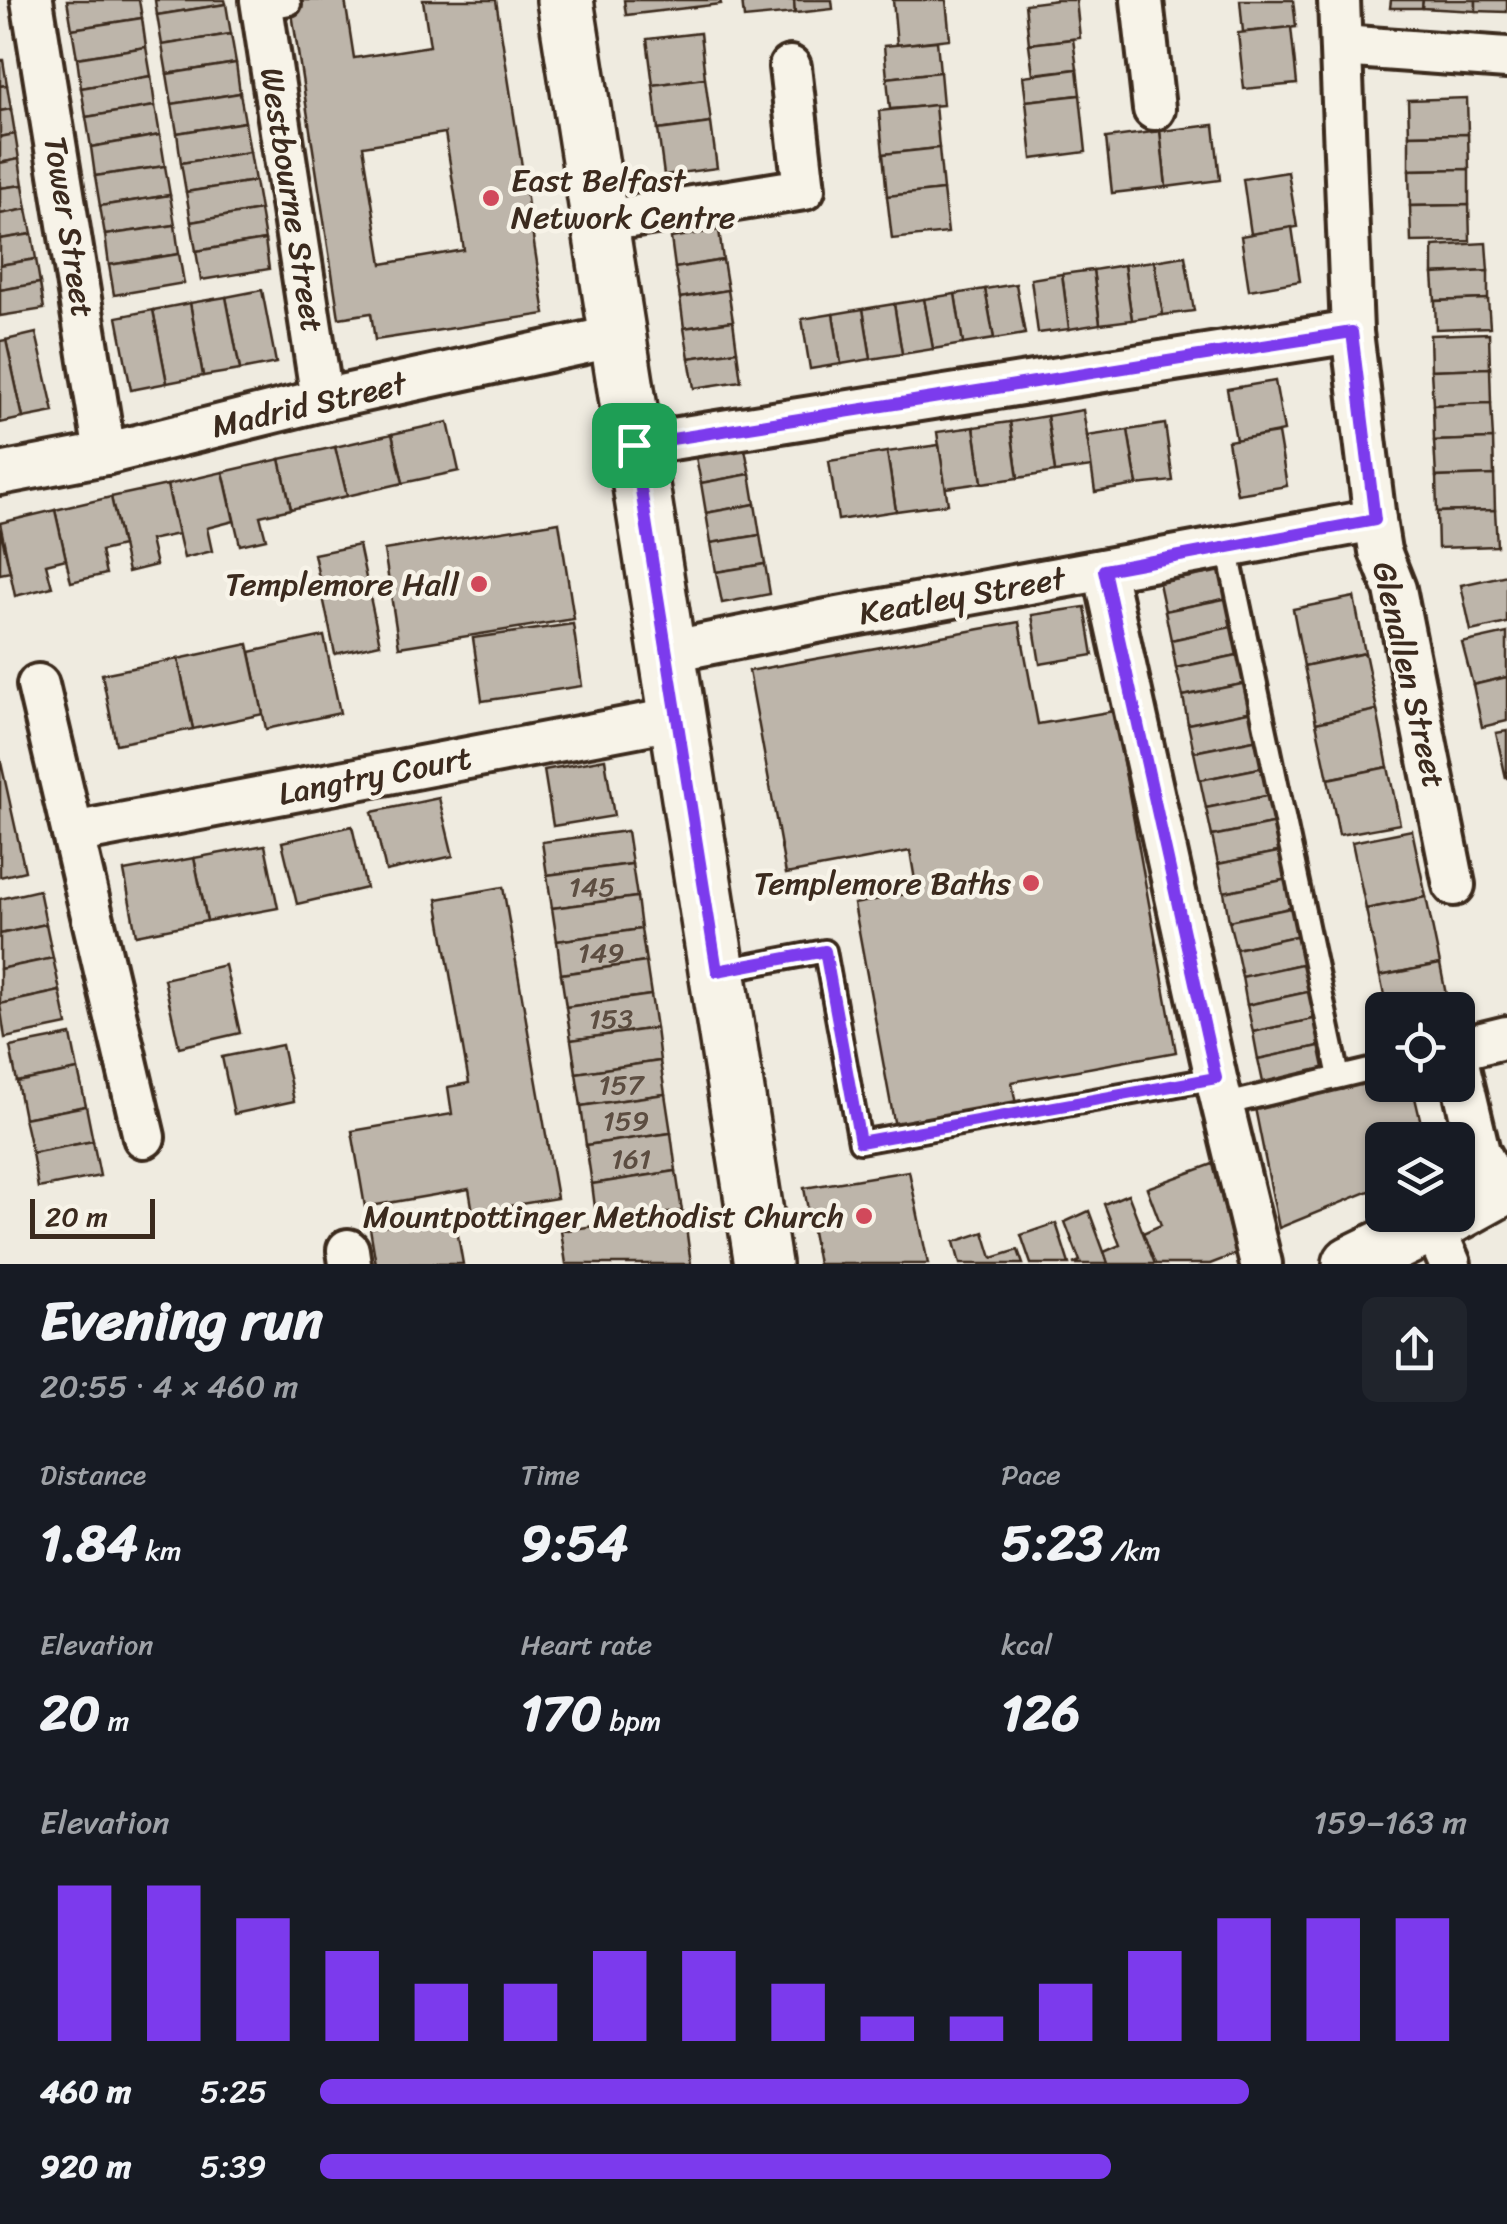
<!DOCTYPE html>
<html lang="en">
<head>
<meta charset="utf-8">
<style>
  :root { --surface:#171b24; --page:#20242c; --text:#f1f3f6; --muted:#9ea1a6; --accent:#7c3aed }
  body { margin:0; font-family:Sriracha,sans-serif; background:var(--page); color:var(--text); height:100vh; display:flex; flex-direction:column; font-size:38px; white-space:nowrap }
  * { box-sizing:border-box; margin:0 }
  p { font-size:32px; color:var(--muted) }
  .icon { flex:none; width:55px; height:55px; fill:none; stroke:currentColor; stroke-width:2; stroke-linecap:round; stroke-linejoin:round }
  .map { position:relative; height:1264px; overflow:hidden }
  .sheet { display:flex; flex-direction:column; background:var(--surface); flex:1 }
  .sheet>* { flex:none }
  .buttons { position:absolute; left:1365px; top:992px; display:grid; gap:20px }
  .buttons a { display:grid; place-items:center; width:110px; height:110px; border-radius:15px; background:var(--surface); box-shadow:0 2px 8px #0004; font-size:50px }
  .scale { position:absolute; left:30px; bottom:25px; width:125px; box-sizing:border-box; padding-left:10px; border:5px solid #3b2a1e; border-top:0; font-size:28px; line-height:35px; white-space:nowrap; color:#3b2a1e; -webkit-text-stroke:8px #f7f3e8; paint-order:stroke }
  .pin { position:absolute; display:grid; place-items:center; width:85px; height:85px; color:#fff; margin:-42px; border-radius:20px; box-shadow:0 5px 15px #0006 }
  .round { display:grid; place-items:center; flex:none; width:105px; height:105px; border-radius:15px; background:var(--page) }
  .headline { display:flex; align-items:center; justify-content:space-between; height:170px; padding:0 40px }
  h1 { font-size:55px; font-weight:800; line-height:75px }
  .figures { display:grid; grid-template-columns:repeat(3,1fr); gap:15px; height:170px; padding:10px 40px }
  .figures div { display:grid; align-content:center }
  .figures b { font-size:50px; font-weight:800 }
  .figures small { font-size:28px; font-weight:400 }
  .figures p { font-size:28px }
  .chart { height:280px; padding:20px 40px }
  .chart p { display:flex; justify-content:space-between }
  .chart svg { width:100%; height:180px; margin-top:10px; stroke:var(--accent); stroke-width:6 }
  ul { padding:0 40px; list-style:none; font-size:32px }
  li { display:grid; grid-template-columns:160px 120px 1fr; align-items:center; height:75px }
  li i { height:25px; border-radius:12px; background:var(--accent) }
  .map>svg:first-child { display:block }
  .building { fill:#bdb5aa; stroke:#3b2a1e; stroke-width:2.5; fill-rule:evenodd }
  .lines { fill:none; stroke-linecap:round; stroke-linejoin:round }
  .lane-casing { stroke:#3b2a1e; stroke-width:28 }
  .street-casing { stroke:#3b2a1e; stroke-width:48 }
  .secondary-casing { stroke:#3b2a1e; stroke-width:62 }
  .primary-casing { stroke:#3b2a1e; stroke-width:62 }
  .lane { stroke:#f7f3e8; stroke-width:20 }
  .street { stroke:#f7f3e8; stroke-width:40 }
  .secondary { stroke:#f7f3e8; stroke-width:55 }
  .primary { stroke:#f7f3e8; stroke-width:55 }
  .route-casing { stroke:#fff; stroke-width:20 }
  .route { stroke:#7c3aed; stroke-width:12 }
  .poi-dot { fill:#d1495b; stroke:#f7f3e8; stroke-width:4 }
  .labels { text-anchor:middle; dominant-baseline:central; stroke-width:9; stroke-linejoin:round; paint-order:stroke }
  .number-label { font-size:28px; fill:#5c4d41 }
  .poi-label { font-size:32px; fill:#3b2a1e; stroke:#f7f3e8; text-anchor:end }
  .street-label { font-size:32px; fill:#3b2a1e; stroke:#f7f3e8 }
</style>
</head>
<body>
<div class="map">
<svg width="1507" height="1264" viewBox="0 0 1507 1264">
  <rect width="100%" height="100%" fill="#efebe0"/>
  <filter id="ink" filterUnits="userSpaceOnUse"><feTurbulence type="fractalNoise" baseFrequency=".01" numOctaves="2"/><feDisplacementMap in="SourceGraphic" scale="20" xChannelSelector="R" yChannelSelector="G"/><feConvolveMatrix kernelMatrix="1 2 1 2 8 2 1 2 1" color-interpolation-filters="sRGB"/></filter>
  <g filter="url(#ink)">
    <g class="building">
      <polygon points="67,0 139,0 142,18 72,29"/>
      <polygon points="155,0 225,0 226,4 157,15"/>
      <path d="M290,0h55l9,58 76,-12 -7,-46h73l49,314 -170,26 -4,-27 -32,5zM445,133l19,117 -82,14 -19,-118z"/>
      <polygon points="624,0 720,0 721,4 626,15"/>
      <polygon points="742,0 794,0 795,13 744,18"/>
      <polygon points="794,0 832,0 833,9 795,13"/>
      <polygon points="893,0 946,0 950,39 897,45"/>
      <polygon points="1057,0 1076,0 1080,38 1029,44 1025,4"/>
      <polygon points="1240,0 1293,0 1296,27 1243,32"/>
      <polygon points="1391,0 1423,0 1422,8 1390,8"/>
      <polygon points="1423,0 1476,0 1476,11 1422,8"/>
      <polygon points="1476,0 1507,0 1507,12 1476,11"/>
      <polygon points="226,4 231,34 162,45 157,15"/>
      <polygon points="142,18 146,47 77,58 72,29"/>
      <polygon points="1291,27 1297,84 1244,89 1238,33"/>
      <polygon points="700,33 705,78 653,85 647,39"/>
      <polygon points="231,34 236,63 167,74 162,45"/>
      <polygon points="1073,39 1077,69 1033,74 1029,44"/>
      <polygon points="937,41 940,72 887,78 884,46"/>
      <polygon points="146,47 151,76 81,88 77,58"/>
      <polygon points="0,60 3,60 7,85 0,86"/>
      <polygon points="236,63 240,93 172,104 167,74"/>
      <polygon points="1077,69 1080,95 1026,101 1023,76"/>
      <polygon points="940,72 943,105 890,109 887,78"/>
      <polygon points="151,76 155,106 86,117 81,88"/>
      <polygon points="705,78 711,123 658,130 653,85"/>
      <polygon points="7,85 11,109 0,111 0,86"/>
      <polygon points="240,93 245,122 177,133 172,104"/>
      <polygon points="1080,95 1086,152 1032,159 1026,101"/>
      <polygon points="1467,98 1468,134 1409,135 1408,100"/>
      <polygon points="935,105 939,148 883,154 879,111"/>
      <polygon points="155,106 160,135 91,147 86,117"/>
      <polygon points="11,109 15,134 0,137 0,111"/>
      <polygon points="245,122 250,152 181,163 177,133"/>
      <polygon points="711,123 717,168 664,175 658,130"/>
      <polygon points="1214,125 1220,180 1166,187 1160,131"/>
      <polygon points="1160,131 1166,187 1112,193 1106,138"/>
      <polygon points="15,134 19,159 0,163 0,137"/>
      <polygon points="1468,134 1469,169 1409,170 1409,135"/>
      <polygon points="160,135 165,166 95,176 91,147"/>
      <polygon points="939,148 943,190 887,196 883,154"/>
      <polygon points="250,152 255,181 186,192 181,163"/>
      <polygon points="19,159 23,185 0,188 0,163"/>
      <polygon points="165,166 170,195 100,206 95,176"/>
      <polygon points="1469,169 1469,205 1410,206 1409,170"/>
      <polygon points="1288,172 1297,227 1251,234 1243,179"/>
      <polygon points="255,181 260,210 191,222 186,192"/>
      <polygon points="23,185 27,209 0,214 0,188"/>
      <polygon points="943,190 948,233 892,239 887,196"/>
      <polygon points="170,195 175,225 105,235 100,206"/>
      <polygon points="1469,205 1470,241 1411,242 1410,206"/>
      <polygon points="27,209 32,234 0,239 0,214"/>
      <polygon points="260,210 265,240 196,251 191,222"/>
      <polygon points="175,225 179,254 109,265 105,235"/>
      <polygon points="1292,227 1300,281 1249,290 1241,236"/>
      <polygon points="719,230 723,260 675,268 671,238"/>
      <polygon points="32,234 36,259 0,265 0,239"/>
      <polygon points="265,240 269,269 201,280 196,251"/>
      <polygon points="1486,243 1488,271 1433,274 1433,246"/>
      <polygon points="179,254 184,283 114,295 109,265"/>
      <polygon points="1185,256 1194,311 1163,315 1154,261"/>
      <polygon points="36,259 40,283 0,290 0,265"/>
      <polygon points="723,260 728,290 680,298 675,268"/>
      <polygon points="1154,261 1163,315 1132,320 1124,265"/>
      <polygon points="1124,265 1132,320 1100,324 1093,270"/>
      <polygon points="1093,270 1100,324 1069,329 1062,274"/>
      <polygon points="1488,271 1488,299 1435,301 1433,274"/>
      <polygon points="1062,274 1069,329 1038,333 1031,279"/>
      <polygon points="40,283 44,309 0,316 0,290"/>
      <polygon points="1016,284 1025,334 994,339 985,289"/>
      <polygon points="985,289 994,339 963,344 955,294"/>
      <polygon points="262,290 276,363 240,370 226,297"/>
      <polygon points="728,290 733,321 684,328 680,298"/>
      <polygon points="955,294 963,344 933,349 924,299"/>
      <polygon points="226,297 240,370 203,376 190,303"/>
      <polygon points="924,299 933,349 902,354 894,304"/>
      <polygon points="1488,299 1490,327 1436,329 1435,301"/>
      <polygon points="190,303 203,376 167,383 153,310"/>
      <polygon points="894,304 902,354 871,359 863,309"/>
      <polygon points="863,309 871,359 841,364 833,314"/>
      <polygon points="153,310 167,383 131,390 117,317"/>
      <polygon points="833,314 841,364 810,369 802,319"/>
      <polygon points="733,321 737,351 689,358 684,328"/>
      <polygon points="36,333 54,412 23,418 6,340"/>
      <polygon points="1489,333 1490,368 1431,370 1430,335"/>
      <polygon points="6,340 23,418 0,423 0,341"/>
      <polygon points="737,351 741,381 694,388 689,358"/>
      <polygon points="1490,368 1491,403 1433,405 1431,370"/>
      <polygon points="1275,381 1284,431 1236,440 1227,389"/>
      <polygon points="1491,403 1493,439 1434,441 1433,405"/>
      <polygon points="1083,410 1092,467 1055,472 1047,416"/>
      <polygon points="1047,416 1055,472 1018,478 1010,422"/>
      <polygon points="448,422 459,471 403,483 392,434"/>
      <polygon points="1010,422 1018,478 982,483 974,427"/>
      <polygon points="1165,424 1173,481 1137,485 1128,430"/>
      <polygon points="974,427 982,483 945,488 937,432"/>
      <polygon points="1128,430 1137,485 1095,492 1087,436"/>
      <polygon points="1278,433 1287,486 1237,494 1228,441"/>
      <polygon points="392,434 403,483 347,496 335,447"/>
      <polygon points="1493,439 1494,475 1436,477 1434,441"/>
      <polygon points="744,444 750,474 701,483 695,452"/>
      <polygon points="939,445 948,504 896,511 887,452"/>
      <polygon points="335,447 347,496 291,509 280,459"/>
      <polygon points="887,452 896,511 838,520 829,461"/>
      <polygon points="280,459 291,509 260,516 266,539 240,545 223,472"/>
      <polygon points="223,472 234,521 207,528 212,551 184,558 167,485"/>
      <polygon points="750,474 755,504 706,513 701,483"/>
      <polygon points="1494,475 1495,510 1437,512 1436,477"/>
      <polygon points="167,485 178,534 150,540 156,565 128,572 111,497"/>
      <polygon points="111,497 122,546 101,551 106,574 71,582 55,510"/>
      <polygon points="755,504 760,535 711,543 706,513"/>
      <polygon points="55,510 66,559 46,564 52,587 15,596 0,523"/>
      <polygon points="1495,510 1497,546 1438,548 1437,512"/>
      <polygon points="559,522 574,619 399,647 384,550"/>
      <polygon points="0,528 10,572 0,574"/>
      <polygon points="760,535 765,564 716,572 711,543"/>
      <polygon points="359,545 380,644 335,654 314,554"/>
      <polygon points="765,564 770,594 722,603 716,572"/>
      <polygon points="1224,570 1229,598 1165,611 1159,583"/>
      <polygon points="1507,575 1507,623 1471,631 1461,585"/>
      <polygon points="1354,597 1365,653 1304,666 1293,609"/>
      <polygon points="1229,598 1236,626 1171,640 1165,611"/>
      <polygon points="1085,607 1093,655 1040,664 1032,615"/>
      <polygon points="1019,622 1038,724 1114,711 1176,1052 1012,1082 1016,1105 895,1127 854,904 917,892 910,851 786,874 749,671"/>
      <polygon points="573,624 582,686 482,701 473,638"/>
      <polygon points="1236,626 1242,654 1176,668 1171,640"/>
      <polygon points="1507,633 1507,677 1473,685 1462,643"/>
      <polygon points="324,636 340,713 266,729 250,652"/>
      <polygon points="248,644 263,714 193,729 178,659"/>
      <polygon points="1365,653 1377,710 1316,723 1304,666"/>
      <polygon points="1242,654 1247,683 1183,696 1176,668"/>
      <polygon points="178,659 193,729 116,744 102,674"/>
      <polygon points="1507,677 1507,721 1482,727 1473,685"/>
      <polygon points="1247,683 1253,711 1188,724 1183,696"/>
      <polygon points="1377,710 1388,767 1328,779 1316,723"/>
      <polygon points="1253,711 1259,739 1194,752 1188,724"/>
      <polygon points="1507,731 1507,778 1506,778 1496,733"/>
      <polygon points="1259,739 1265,767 1200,780 1194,752"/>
      <polygon points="0,758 25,871 0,877"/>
      <polygon points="605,759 614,816 553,826 544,770"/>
      <polygon points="1265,767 1271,795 1206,808 1200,780"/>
      <polygon points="1388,767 1400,824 1339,835 1328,779"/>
      <polygon points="1271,795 1277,823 1212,836 1206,808"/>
      <polygon points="439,798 453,856 386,871 372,812"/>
      <polygon points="1277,823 1283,851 1218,864 1212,836"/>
      <polygon points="352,826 366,888 297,904 282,842"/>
      <polygon points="1412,830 1426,897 1366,909 1352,842"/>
      <polygon points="627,831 632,864 547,875 542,842"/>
      <polygon points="265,845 278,908 207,921 194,858"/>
      <polygon points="1283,851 1288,879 1224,892 1218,864"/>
      <polygon points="194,858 207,921 136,935 124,871"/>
      <polygon points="632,864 637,897 552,908 547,875"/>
      <polygon points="1288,879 1295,907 1229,921 1224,892"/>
      <polygon points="503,887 557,1198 473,1212 469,1189 365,1207 352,1131 452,1114 448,1087 469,1083 437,899"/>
      <polygon points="39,890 46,924 0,934 0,899"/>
      <polygon points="637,897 641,929 557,941 552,908"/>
      <polygon points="1426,897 1440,964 1380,976 1366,909"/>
      <polygon points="1295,907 1300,935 1236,949 1229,921"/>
      <polygon points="46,924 53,958 0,969 0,934"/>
      <polygon points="641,929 646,962 561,974 557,941"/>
      <polygon points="1300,935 1306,963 1242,977 1236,949"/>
      <polygon points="53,958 60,991 0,1004 0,969"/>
      <polygon points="646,962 651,995 566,1007 561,974"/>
      <polygon points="1306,963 1312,991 1247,1005 1242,977"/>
      <polygon points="1440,964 1449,1010 1387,1010 1380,976"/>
      <polygon points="225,965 240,1033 179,1047 164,979"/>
      <polygon points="60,991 67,1025 5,1038 0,1004"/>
      <polygon points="1312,991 1318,1018 1253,1032 1247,1005"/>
      <polygon points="651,995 656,1028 571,1040 566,1007"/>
      <polygon points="1318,1018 1324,1045 1258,1059 1253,1032"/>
      <polygon points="656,1028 660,1061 576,1073 571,1040"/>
      <polygon points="71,1035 78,1070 17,1082 10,1047"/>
      <polygon points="282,1045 294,1101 234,1114 222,1057"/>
      <polygon points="1324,1045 1329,1073 1264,1087 1258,1059"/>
      <polygon points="660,1061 665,1094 581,1106 576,1073"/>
      <polygon points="78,1070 86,1106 24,1118 17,1082"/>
      <polygon points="1382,1074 1382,1085 1412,1085 1425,1140 1382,1140 1382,1186 1279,1228 1255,1108"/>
      <polygon points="665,1094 671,1133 586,1145 581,1106"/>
      <polygon points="86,1106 93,1141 32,1153 24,1118"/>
      <polygon points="671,1133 676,1171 592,1184 586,1145"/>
      <polygon points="93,1141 100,1176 38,1188 32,1153"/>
      <polygon points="1213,1164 1236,1254 1210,1264 1155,1264 1143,1233 1161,1225 1147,1188"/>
      <polygon points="676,1171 682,1211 597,1223 592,1184"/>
      <polygon points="909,1171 928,1264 818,1264 804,1188"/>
      <polygon points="1128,1194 1143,1233 1155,1264 1108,1264 1104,1252 1120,1245 1104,1204"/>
      <polygon points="1089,1211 1104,1252 1108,1264 1073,1264 1080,1261 1065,1222"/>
      <polygon points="684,1212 691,1264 566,1264 561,1231"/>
      <polygon points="454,1213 463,1264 376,1264 370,1228"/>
      <polygon points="1056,1223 1069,1264 1031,1264 1021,1235"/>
      <polygon points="984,1232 992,1258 1018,1250 1023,1264 960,1264 954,1242"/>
    </g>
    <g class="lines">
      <defs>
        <g id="lane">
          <polyline points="263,9 290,4"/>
          <polyline points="1227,547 1339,1077"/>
          <polyline points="719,971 825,951 860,1142 1216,1078"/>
          <polyline points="1222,1105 1382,1067"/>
        </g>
        <g id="street">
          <polyline points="32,0 105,454"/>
          <polyline points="261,0 322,400"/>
          <polyline points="1142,0 1154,109"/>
          <polyline points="1339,0 1352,332 1375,520 1380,551 1395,589 1454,885"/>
          <polyline points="1341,46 1507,58"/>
          <polyline points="599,222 804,189 790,67"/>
          <polyline points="634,445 1352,332"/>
          <polyline points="0,474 105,454 322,400 617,336"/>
          <polyline points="1104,570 1216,1078 1261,1264"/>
          <polyline points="667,652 827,620 1375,520"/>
          <polyline points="38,685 144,1137"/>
          <polyline points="73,833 678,718"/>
          <polyline points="1458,1049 1507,1037"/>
          <polyline points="1458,1063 1479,1152 1499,1189"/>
          <polyline points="1433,1225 1450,1264"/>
          <polyline points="348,1250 350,1264"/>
        </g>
        <polyline id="secondary" points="565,0 763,1264"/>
        <g id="primary">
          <polyline points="1458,1212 1507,1185"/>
          <polyline points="1351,1264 1452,1215"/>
        </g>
      </defs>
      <use href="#lane" class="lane-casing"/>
      <use href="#street" class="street-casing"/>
      <use href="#secondary" class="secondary-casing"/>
      <use href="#primary" class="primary-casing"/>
      <use href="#lane" class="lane"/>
      <use href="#street" class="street"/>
      <use href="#secondary" class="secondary"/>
      <use href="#primary" class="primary"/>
    </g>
  </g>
  <g class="lines" filter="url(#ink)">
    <defs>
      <polygon id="route" points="1352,332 1375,520 1104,570 1216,1078 860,1142 825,951 717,971 634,445"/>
    </defs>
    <use href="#route" class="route-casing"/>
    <use href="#route" class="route"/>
  </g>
  <g class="poi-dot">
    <circle cx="491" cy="198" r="10"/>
    <circle cx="479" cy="584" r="10"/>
    <circle cx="1031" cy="883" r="10"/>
    <circle cx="864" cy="1216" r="10"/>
  </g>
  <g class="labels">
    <g class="number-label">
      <text x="592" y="886">145</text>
      <text x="601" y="952">149</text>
      <text x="611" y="1018">153</text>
      <text x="621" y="1084">157</text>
      <text x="626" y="1120">159</text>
      <text x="631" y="1158">161</text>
    </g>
    <g class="poi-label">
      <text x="511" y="180" text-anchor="start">East Belfast<tspan x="511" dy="37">Network Centre</tspan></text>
      <text x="459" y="584">Templemore Hall</text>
      <text x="1011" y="883">Templemore Baths</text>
      <text x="844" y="1216">Mountpottinger Methodist Church</text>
    </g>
    <g class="street-label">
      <text transform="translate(292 200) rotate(81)">Westbourne Street</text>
      <text transform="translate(69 227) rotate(81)">Tower Street</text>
      <text transform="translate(309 405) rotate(-13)">Madrid Street</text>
      <text transform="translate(962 596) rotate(-10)">Keatley Street</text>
      <text transform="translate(1409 675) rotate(77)">Glenallen Street</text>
      <text transform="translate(375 776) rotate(-11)">Langtry Court</text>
    </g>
  </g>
</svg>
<div class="buttons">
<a><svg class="icon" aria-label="locate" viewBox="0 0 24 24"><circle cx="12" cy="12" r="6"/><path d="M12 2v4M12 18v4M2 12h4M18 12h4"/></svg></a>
<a><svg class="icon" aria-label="layers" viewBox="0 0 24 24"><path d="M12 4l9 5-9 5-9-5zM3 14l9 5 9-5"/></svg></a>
</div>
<div class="scale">20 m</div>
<div class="pin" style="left:634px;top:445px;background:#1e9e55"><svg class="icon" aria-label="arrive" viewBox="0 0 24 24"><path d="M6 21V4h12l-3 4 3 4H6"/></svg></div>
</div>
<section class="sheet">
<div class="headline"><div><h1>Evening run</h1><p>20:55 · 4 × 460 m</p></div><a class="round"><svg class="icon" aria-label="share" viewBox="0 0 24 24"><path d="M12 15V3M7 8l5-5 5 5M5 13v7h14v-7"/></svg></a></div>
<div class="figures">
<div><p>Distance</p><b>1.84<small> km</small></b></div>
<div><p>Time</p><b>9:54</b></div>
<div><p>Pace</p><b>5:23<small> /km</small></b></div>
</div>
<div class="figures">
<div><p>Elevation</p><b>20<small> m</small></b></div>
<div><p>Heart rate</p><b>170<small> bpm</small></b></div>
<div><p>kcal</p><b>126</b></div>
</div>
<div class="chart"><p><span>Elevation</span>159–163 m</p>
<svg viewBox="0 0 160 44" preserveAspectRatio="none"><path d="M5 44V6M15 44V6M25 44V14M35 44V22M45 44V30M55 44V30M65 44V22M75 44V22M85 44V30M95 44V38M105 44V38M115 44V30M125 44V22M135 44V14M145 44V14M155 44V14"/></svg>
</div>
<ul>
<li><b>460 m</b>5:25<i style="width:81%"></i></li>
<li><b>920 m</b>5:39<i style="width:69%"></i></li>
</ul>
</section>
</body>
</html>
